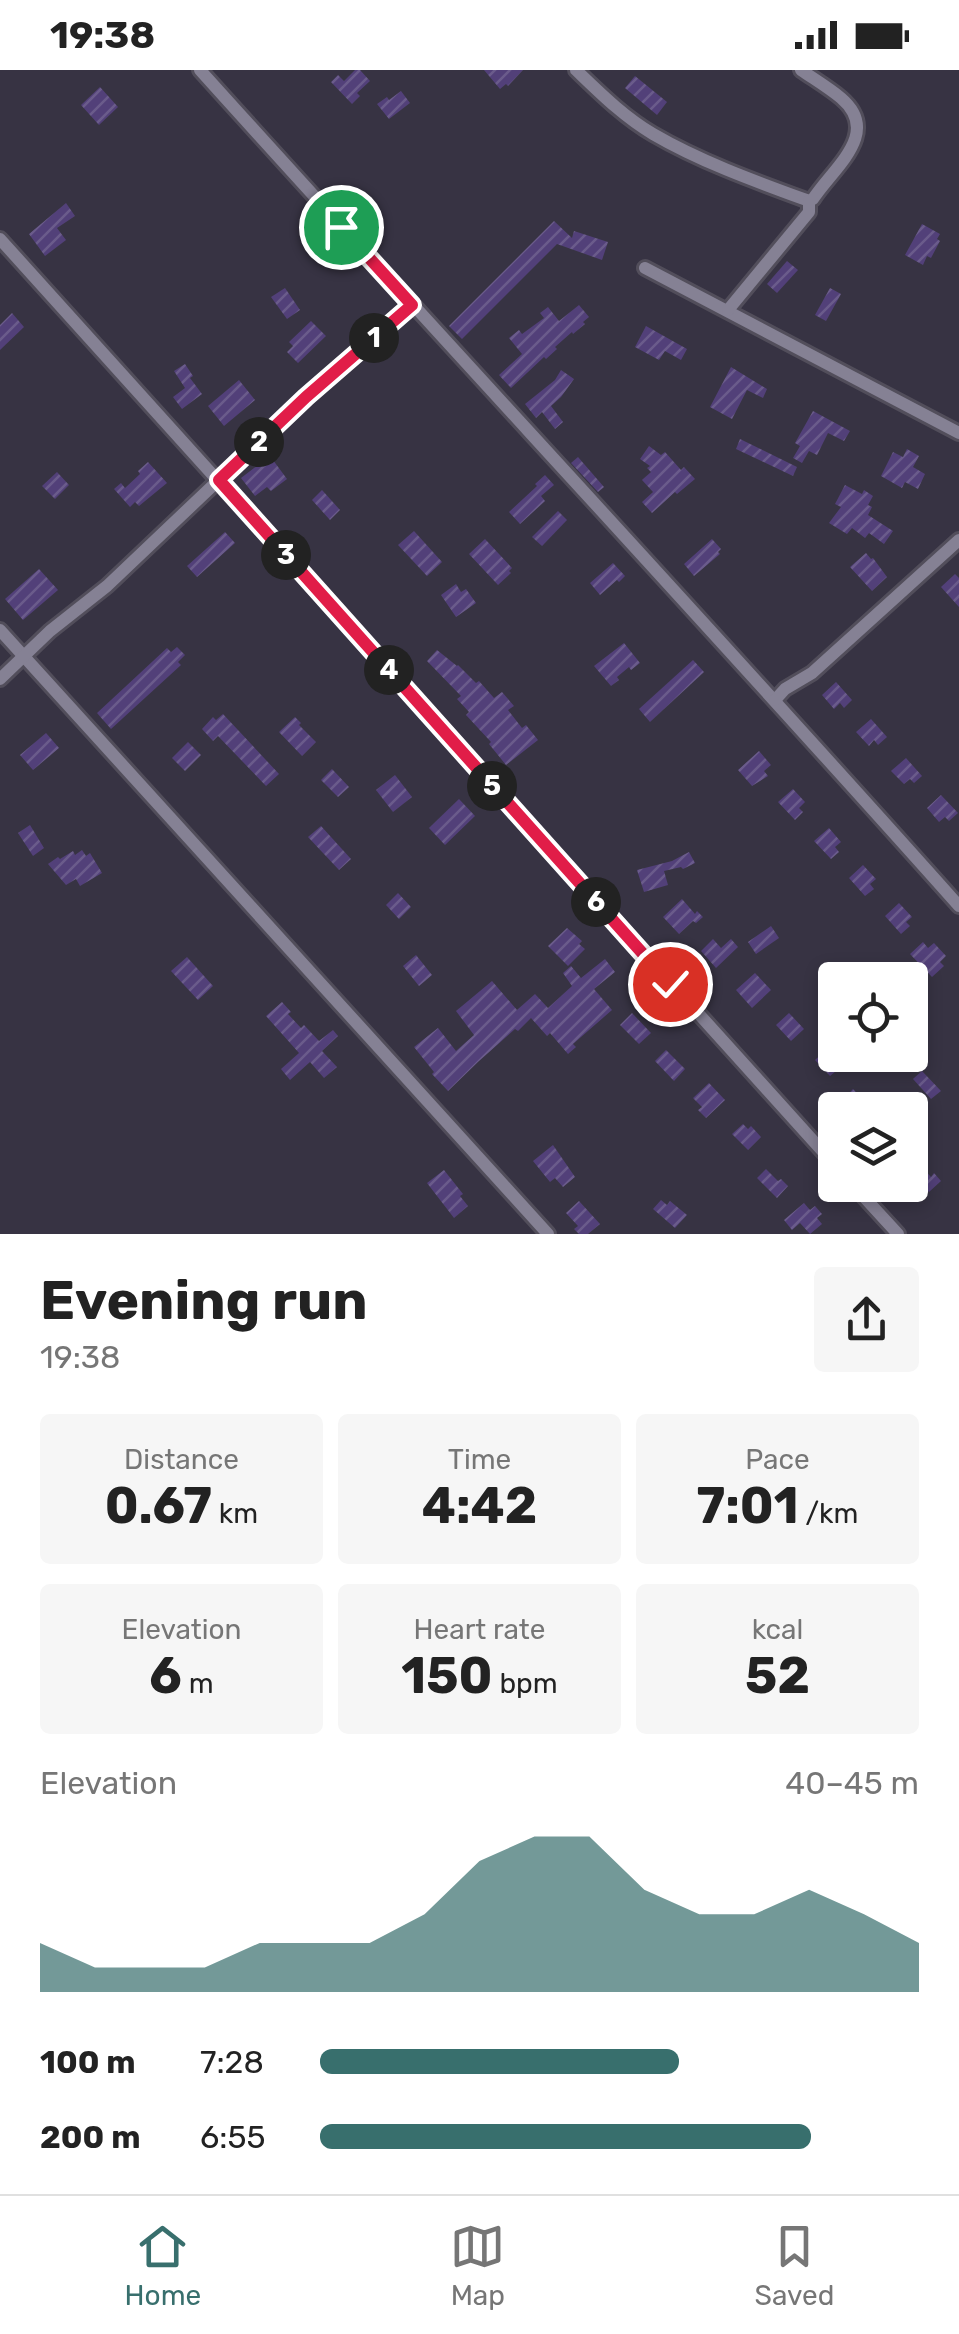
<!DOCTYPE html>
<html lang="en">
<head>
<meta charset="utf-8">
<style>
  :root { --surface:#fff; --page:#f6f6f6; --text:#222; --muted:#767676; --line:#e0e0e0; --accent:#386f6d }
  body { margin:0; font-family:Rubik,sans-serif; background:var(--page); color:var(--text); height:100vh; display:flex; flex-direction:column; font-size:38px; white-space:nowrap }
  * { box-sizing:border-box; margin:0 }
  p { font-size:32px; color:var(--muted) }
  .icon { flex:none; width:55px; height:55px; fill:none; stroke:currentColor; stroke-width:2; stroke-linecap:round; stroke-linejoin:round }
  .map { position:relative; height:1164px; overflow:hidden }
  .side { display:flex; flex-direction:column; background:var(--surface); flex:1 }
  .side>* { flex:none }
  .controls { position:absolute; left:818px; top:892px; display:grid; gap:20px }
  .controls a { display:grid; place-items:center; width:110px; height:110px; border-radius:10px; background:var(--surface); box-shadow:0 5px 15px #0003; font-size:50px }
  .pin { position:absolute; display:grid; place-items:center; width:85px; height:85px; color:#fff; margin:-42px; border:5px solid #fff; border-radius:50%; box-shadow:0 2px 10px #0007 }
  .km { position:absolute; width:50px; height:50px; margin:-25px; border-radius:50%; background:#222; color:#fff; font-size:28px; line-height:50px; text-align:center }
  .round { display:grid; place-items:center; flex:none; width:105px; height:105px; border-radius:10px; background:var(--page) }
  .summary { display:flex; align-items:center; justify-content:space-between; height:170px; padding:0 40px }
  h1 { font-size:55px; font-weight:700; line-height:75px }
  .figures { display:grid; grid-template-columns:repeat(3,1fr); gap:15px; height:170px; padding:10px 40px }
  .figures div { display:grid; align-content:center; border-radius:10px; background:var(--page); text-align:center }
  .figures b { font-size:50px; font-weight:700 }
  .figures small { font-size:28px; font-weight:400 }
  .figures p { font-size:28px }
  .chart { height:280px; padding:20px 40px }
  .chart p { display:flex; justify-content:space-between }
  .chart svg { width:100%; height:180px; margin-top:10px; fill:var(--accent); opacity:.7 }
  ul { padding:0 40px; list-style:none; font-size:32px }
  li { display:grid; grid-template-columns:160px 120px 1fr; align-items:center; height:75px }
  li i { height:25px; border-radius:12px; background:var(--accent) }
  .status { display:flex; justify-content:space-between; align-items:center; height:70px; padding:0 50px; background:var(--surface); direction:ltr }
  .status svg { height:28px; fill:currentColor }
  .dock { display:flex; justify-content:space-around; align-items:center; height:140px; border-top:2px solid var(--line); background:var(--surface); font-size:28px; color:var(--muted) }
  .dock a { display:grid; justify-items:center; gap:5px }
  .dock .selected { color:var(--accent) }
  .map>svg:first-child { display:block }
  .building { fill:url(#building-hatch) }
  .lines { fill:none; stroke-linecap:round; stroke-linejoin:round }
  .minor-casing { stroke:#524e5b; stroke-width:18 }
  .minor { stroke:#858194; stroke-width:12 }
  .route-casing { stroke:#fff; stroke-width:20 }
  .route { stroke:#e11d48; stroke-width:12 }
</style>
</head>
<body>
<div class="status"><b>19:38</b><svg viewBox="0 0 49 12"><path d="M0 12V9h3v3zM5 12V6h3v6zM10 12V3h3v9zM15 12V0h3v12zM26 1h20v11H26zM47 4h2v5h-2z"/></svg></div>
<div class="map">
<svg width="959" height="1164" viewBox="0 0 959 1164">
  <defs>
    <pattern id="building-hatch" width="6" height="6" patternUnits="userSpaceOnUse" patternTransform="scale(2.5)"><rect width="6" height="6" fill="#524079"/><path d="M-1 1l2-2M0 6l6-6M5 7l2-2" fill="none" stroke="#6a5b8b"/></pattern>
  </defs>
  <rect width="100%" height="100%" fill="#373343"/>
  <g class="building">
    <polygon points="355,0 360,0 370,11 357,23 360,26 352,34 331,12 338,5 344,11"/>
    <polygon points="484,0 523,0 508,16 506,14 500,19"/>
    <polygon points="635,6 667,32 657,45 625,18"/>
    <polygon points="100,17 118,37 99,55 81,35"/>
    <polygon points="401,21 410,33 389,49 377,34 387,27 389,30"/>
    <polygon points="66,133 75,146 57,158 66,170 45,186 29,164"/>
    <polygon points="554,151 572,168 574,161 608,172 602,190 557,174 462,269 449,256"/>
    <polygon points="922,154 940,164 937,169 940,171 931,188 927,186 923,195 905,185"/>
    <polygon points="787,191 798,200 777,223 767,214"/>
    <polygon points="285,218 300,240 287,249 271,227"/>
    <polygon points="830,218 841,224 826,251 815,245"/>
    <polygon points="579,235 589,247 583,252 585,254 573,264 572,262 555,277 557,279 546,289 544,287 511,318 499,305 522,284 509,268 519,260 522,264 544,248 540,243 548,237 559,251"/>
    <polygon points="12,243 24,257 0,280 0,255"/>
    <polygon points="311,251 326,266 298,293 287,282 293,276 289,272"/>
    <polygon points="646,256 687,279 681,290 665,281 659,290 635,277"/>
    <polygon points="185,294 193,306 190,308 202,324 182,339 173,327 185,318 174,301"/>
    <polygon points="731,297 767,319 763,328 747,320 732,349 710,337"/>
    <polygon points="561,300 574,309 561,327 551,336 563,352 555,359 542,342 536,348 525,334 555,310"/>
    <polygon points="239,310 255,330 224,356 208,336"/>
    <polygon points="813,341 850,361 844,371 828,363 817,385 809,381 802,393 793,388 800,376 795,373"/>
    <polygon points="740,369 797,397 793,406 736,379"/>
    <polygon points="649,376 661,385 665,382 681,400 684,397 695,409 677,424 675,422 652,443 642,432 653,422 642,410 651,402 647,398 650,396 640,389"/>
    <polygon points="907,379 919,386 913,397 925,404 918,419 905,412 902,418 881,406 893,382 903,387"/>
    <polygon points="270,386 287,409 271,421 267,417 255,426 241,408"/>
    <polygon points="578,387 604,417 598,422 571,393"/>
    <polygon points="148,392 167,413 139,436 135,432 130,437 114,419 121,413 125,418 140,404 138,401"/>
    <polygon points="57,402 69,415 55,429 42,416"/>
    <polygon points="545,405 554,415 541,426 545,431 520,454 509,442 537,416 535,414"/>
    <polygon points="845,415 862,424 864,420 873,426 868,435 872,437 868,445 893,461 884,474 869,463 865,468 852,458 847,464 829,453 841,437 835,434"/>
    <polygon points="322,420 340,440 330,450 312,430"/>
    <polygon points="558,441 567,450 542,476 532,467"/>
    <polygon points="414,461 442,492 427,506 398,475"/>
    <polygon points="225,462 235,473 197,507 187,496"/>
    <polygon points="485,469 512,498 509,501 511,503 498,515 469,484"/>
    <polygon points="712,469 721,479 718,482 720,484 694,506 684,494"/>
    <polygon points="866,483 871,489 873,488 887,507 872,521 850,497"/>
    <polygon points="613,493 625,506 619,512 617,510 600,525 590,513"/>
    <polygon points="39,499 58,520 23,550 5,529"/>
    <polygon points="955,504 959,508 959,537 941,517"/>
    <polygon points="456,514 461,522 466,519 476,533 456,547 441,525"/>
    <polygon points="624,573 640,593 631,600 629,597 617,607 619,610 611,616 594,596"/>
    <polygon points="177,577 185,585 178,592 181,595 111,659 97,643 167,578 171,582"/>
    <polygon points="437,580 457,596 458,595 476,613 479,611 494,628 502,622 514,636 508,640 522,658 526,655 538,670 506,695 489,674 491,672 466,645 469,642 457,629 461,626 427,591"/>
    <polygon points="693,590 704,602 650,652 639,639"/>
    <polygon points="836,612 852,630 844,638 840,633 834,639 822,625"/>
    <polygon points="223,644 279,704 266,716 218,666 213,671 202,659 213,647 216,650"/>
    <polygon points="295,647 301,653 299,655 316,672 302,686 279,662"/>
    <polygon points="871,649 887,667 878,675 874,670 869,676 856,662"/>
    <polygon points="46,663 59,678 33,700 20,685"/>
    <polygon points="188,672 201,685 185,701 172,688"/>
    <polygon points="759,681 771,695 764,701 768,706 752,716 738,700"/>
    <polygon points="906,688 922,706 914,713 910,709 904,714 891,701"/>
    <polygon points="332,699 349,717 338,727 321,710"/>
    <polygon points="395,705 412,727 393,742 376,720"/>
    <polygon points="793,719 805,732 799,738 803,742 795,750 778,732"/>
    <polygon points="941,725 958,743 949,751 945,747 939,752 927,738"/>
    <polygon points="459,729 475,746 445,775 429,758"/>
    <polygon points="30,755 44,778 33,786 18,763"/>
    <polygon points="321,756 351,789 339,800 308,767"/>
    <polygon points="829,758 841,772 835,777 839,782 831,789 814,771"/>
    <polygon points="82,780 86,786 90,783 102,803 80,816 76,809 66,815 48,794 58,787 60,789 73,781 75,785"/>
    <polygon points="689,782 695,793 683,799 681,797 664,801 668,815 644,822 637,800 672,791"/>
    <polygon points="863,795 876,809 870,814 874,819 865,826 849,808"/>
    <polygon points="398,823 411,837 399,849 386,835"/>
    <polygon points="682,829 695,844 697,841 703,847 696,853 693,851 679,864 663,847"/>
    <polygon points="899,833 912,847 906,852 910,856 901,864 885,846"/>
    <polygon points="771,856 779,868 756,884 748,872"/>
    <polygon points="567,858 582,871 579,874 585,879 568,896 548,876"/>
    <polygon points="713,869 721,878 731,869 738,877 716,898 701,881"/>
    <polygon points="923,872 928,878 934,873 946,886 940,892 944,896 932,907 910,884"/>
    <polygon points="416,885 432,905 419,916 403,896"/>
    <polygon points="187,887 213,916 198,930 171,901"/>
    <polygon points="605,889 615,902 594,919 612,940 573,974 576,977 568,984 550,963 547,966 531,948 518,961 515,959 479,991 448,1021 432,1004 434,1002 414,977 438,958 456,981 474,965 456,941 492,911 517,940 535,924 548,938 572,916 563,903 571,896 581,908"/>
    <polygon points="755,903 771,920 752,938 736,920"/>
    <polygon points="282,932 291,942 288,944 301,958 304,955 319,971 333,960 338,966 322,981 337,997 324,1008 310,992 290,1010 281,999 299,983 266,946"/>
    <polygon points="632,943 651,963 639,974 620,955"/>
    <polygon points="789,943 804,959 791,971 776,955"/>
    <polygon points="828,978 842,993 842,996 830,1006 815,990"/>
    <polygon points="666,980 685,999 674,1011 655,991"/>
    <polygon points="922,1001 941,1021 931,1029 913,1009"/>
    <polygon points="709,1013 725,1030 706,1048 698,1040 702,1037 693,1028"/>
    <polygon points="853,1019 873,1040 832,1040 842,1031"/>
    <polygon points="743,1054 748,1059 751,1056 761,1067 748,1080 732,1064"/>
    <polygon points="553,1075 575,1107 563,1117 555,1108 550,1112 533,1091"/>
    <polygon points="921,1096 931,1107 934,1103 941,1111 929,1122 925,1117 919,1123 910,1112 910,1106"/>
    <polygon points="766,1099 778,1111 781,1109 788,1116 777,1128 757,1108"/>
    <polygon points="444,1100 463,1124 460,1126 468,1136 454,1148 427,1113"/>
    <polygon points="661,1130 667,1135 670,1131 687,1145 675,1158 653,1139"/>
    <polygon points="579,1131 600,1154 588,1164 579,1164 574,1159 578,1156 566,1143"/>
    <polygon points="804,1133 810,1140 815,1136 822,1144 817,1148 822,1154 810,1164 800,1153 792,1160 784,1150"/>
  </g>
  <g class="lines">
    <defs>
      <g id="minor">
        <path d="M200,0c252,280 509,555 759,836"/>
        <path d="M576,0c24,23 48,47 77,64 48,28 104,48 156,67"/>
        <polyline points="0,169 835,1095"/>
        <polyline points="645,198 959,363"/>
        <path d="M728,240l81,-98v-11l4,-2c21,-32 69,-66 28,-101 -12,-10 -27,-19 -40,-28"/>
        <polyline points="0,560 548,1164"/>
        <polyline points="0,609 50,561 107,516 306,327 411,235"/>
        <polyline points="775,630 785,619 812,603 959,470"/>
        <polyline points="853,1115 898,1164"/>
      </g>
    </defs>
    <use href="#minor" class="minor-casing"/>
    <use href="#minor" class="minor"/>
  </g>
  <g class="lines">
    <defs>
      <polyline id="route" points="341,157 412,235 306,327 219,410 670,914"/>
    </defs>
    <use href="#route" class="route-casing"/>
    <use href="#route" class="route"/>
  </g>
</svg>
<div class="controls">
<a><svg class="icon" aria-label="locate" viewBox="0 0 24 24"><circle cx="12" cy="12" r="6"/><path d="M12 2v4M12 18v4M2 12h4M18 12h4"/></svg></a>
<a><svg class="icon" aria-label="layers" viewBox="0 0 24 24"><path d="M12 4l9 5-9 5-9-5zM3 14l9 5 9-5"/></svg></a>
</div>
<div class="pin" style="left:341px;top:157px;background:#1e9e55"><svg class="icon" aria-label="arrive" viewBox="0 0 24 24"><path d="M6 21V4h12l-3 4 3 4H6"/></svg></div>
<div class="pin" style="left:670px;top:914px;background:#d93025"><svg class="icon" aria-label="check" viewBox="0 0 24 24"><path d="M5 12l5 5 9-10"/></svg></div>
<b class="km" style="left:374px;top:268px">1</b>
<b class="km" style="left:259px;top:372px">2</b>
<b class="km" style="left:286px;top:485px">3</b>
<b class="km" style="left:389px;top:600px">4</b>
<b class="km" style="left:492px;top:716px">5</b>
<b class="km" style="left:596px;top:832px">6</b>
</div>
<section class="side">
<div class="summary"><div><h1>Evening run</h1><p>19:38</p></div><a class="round"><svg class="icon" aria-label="share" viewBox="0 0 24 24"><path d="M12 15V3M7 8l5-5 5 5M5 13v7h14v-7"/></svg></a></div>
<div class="figures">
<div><p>Distance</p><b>0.67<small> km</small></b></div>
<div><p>Time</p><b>4:42</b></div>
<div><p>Pace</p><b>7:01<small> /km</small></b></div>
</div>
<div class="figures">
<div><p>Elevation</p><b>6<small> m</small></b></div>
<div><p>Heart rate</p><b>150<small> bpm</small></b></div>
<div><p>kcal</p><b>52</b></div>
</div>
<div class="chart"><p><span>Elevation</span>40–45 m</p>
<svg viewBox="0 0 160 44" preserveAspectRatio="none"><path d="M0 44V32L10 38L20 38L30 38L40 32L50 32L60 32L70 25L80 12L90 6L100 6L110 19L120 25L130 25L140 19L150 25L160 32V44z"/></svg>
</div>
<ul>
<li><b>100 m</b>7:28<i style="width:60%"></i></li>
<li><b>200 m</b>6:55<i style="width:82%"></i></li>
</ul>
</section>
<nav class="dock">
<a class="selected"><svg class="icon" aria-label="home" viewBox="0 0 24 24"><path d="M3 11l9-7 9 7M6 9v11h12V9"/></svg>Home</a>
<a><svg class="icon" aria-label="map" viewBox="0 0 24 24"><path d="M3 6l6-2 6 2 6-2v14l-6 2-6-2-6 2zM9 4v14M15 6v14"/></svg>Map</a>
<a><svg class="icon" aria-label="saved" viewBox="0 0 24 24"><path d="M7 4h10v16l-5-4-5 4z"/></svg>Saved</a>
</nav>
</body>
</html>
